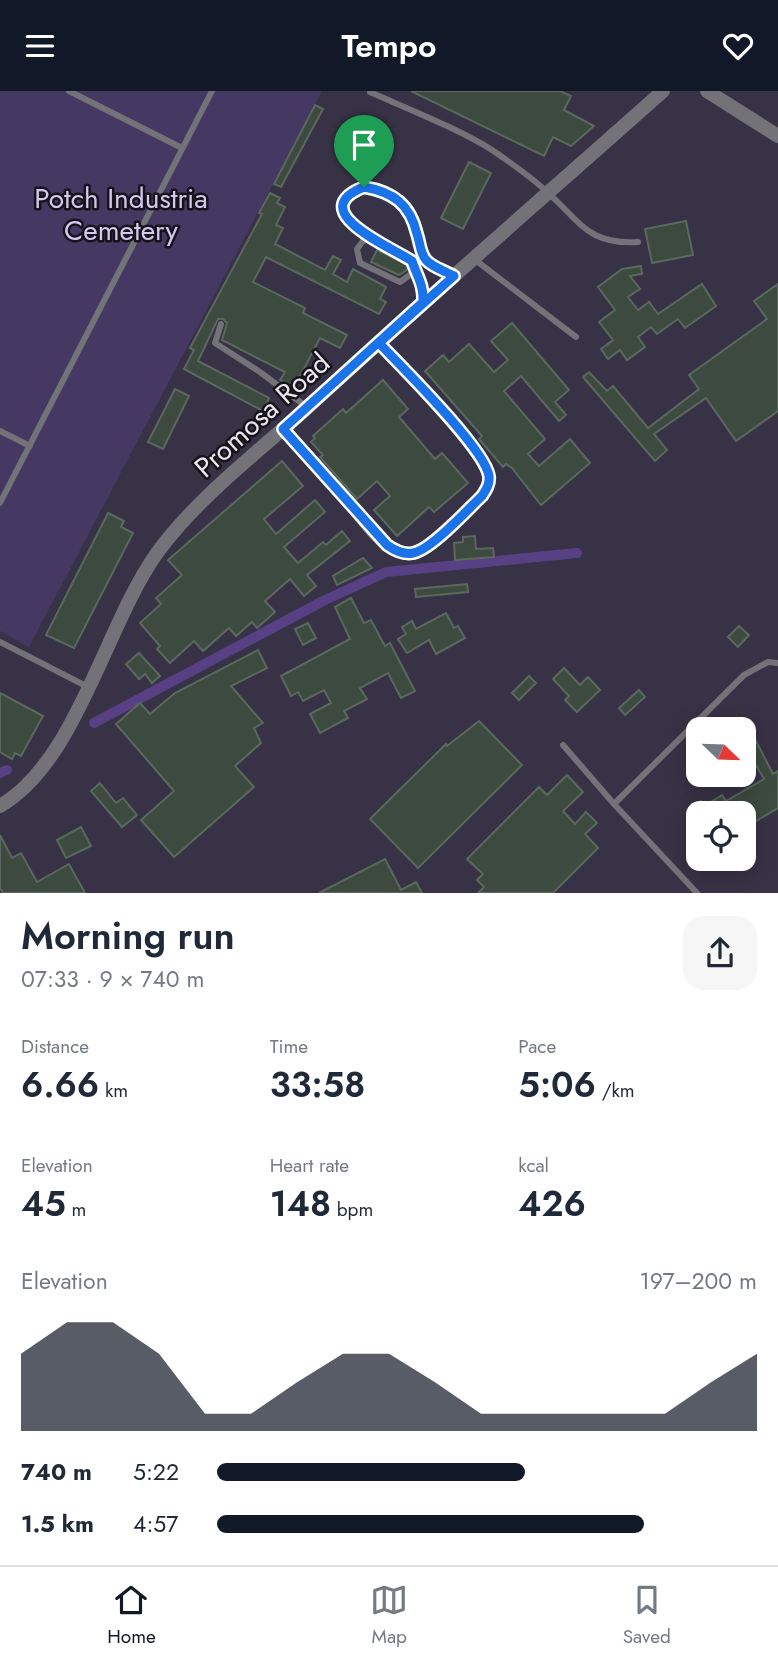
<!DOCTYPE html>
<html lang="en">
<head>
<meta charset="utf-8">
<style>
  :root { --surface:#fff; --page:#f6f6f7; --text:#1f2937; --muted:#747a83; --line:#e0e1e3; --accent:#111827 }
  body { margin:0; font-family:Jost,sans-serif; background:var(--page); color:var(--text); height:100vh; display:flex; flex-direction:column; font-size:26px; white-space:nowrap }
  * { box-sizing:border-box; margin:0 }
  p { font-size:23px; color:var(--muted) }
  .icon { flex:none; width:38px; height:38px; fill:none; stroke:currentColor; stroke-width:2; stroke-linecap:round; stroke-linejoin:round }
  .map { position:relative; height:802px; overflow:hidden }
  .sheet { display:flex; flex-direction:column; background:var(--surface); flex:1 }
  .sheet>* { flex:none }
  .needle { width:46px; rotate:113deg }
  .tools { position:absolute; left:686px; top:626px; display:grid; gap:14px }
  .tools a { display:grid; place-items:center; width:70px; height:70px; border-radius:14px; background:var(--surface); box-shadow:0 4px 18px #0003; font-size:35px }
  .pin { position:absolute; display:grid; place-items:center; width:60px; height:60px; color:#fff; margin:-72px -30px; border-radius:50% 50% 50% 0; rotate:-45deg; box-shadow:0 0 7px #0007 }
  .pin .icon { rotate:45deg }
  .round { display:grid; place-items:center; flex:none; width:74px; height:74px; border-radius:21px; background:var(--page) }
  .summary { display:flex; align-items:center; justify-content:space-between; height:119px; padding:0 21px }
  h1 { font-size:38px; font-weight:600; line-height:52px }
  .stats { display:grid; grid-template-columns:repeat(3,1fr); gap:10px; height:119px; padding:7px 21px }
  .stats div { display:grid; align-content:center }
  .stats b { font-size:35px; font-weight:600 }
  .stats small { font-size:19px; font-weight:400 }
  .stats p { font-size:19px }
  .chart { height:196px; padding:14px 21px }
  .chart p { display:flex; justify-content:space-between }
  .chart svg { width:100%; height:126px; margin-top:7px; fill:var(--accent); opacity:.7 }
  ul { padding:0 21px; list-style:none; font-size:23px }
  li { display:grid; grid-template-columns:112px 84px 1fr; align-items:center; height:52px }
  li i { height:18px; border-radius:9px; background:var(--accent) }
  header { display:flex; justify-content:space-between; align-items:center; height:91px; padding:0 21px; background:var(--accent); color:#fff; font-size:32px; font-weight:600 }
  .menu { display:flex; justify-content:space-around; align-items:center; height:98px; border-top:2px solid var(--line); background:var(--surface); font-size:19px; color:var(--muted) }
  .menu a { display:grid; justify-items:center; gap:4px }
  .menu .selected { color:var(--accent) }
  .map>svg:first-child { display:block }
  .built { fill:#373245; fill-rule:evenodd }
  .green { fill:#453862 }
  .lines { fill:none; stroke-linecap:round; stroke-linejoin:round }
  .canal { stroke:#584085; stroke-width:10 }
  .building { fill:#3d4a3f; stroke:#5a685d; stroke-width:2 }
  .service { stroke:#737278; stroke-width:6 }
  .minor { stroke:#737278; stroke-width:12 }
  .tertiary { stroke:#737278; stroke-width:14 }
  .route-casing { stroke:#fff; stroke-width:14 }
  .route { stroke:#1a73e8; stroke-width:9 }
  .labels { text-anchor:middle; dominant-baseline:central; stroke-width:5; stroke-linejoin:round; paint-order:stroke }
  .park-label { font-size:28px; fill:#d3c8f0; stroke:#16141a }
  .street-label { font-size:28px; fill:#e9e7ef; stroke:#16141a }
</style>
</head>
<body>
<header><svg class="icon" aria-label="menu" viewBox="0 0 24 24"><path d="M4 6h16M4 12h16M4 18h16"/></svg>Tempo<svg class="icon" aria-label="heart" viewBox="0 0 24 24"><path d="M12 20l-8-8c-3-5 5-10 8-4 3-6 11-1 8 4z"/></svg></header>
<div class="map">
<svg width="778" height="802" viewBox="0 0 778 802">
  <rect width="100%" height="100%" fill="#2e2b38"/>
  <path class="built" d="M0,0h778v802h-778zM698,639h46v45h-46zM698,723h46v45h-46z"/>
  <polygon class="green" points="0,0 322,0 29,556 0,540"/>
  <g class="lines">
    <g class="canal">
      <polyline points="94,632 323,510 386,481 577,462"/>
      <polyline points="0,682 7,679"/>
    </g>
  </g>
  <g class="building">
    <polygon points="411,0 560,0 571,5 564,19 594,35 571,55 553,46 544,65"/>
    <polygon points="315,14 323,18 281,96 274,93"/>
    <polygon points="469,71 491,82 463,138 441,127"/>
    <polygon points="270,102 280,107 277,112 285,116 276,134 283,137 275,153 325,179 333,165 341,169 333,183 347,191 353,178 386,196 380,208 386,211 379,223 266,166 253,191 305,217 303,222 347,244 340,257 320,247 294,297 280,289 285,281 222,249 227,232 223,228 218,228 198,270 269,307 263,320 184,278 194,259 190,257 262,123 259,122"/>
    <polygon points="686,130 693,164 652,172 645,138"/>
    <polygon points="377,159 408,174 407,179 399,184 371,171"/>
    <polygon points="641,175 642,183 630,185 640,198 628,206 638,219 649,211 658,223 702,193 716,215 685,237 678,228 657,243 651,236 638,246 645,256 627,269 620,259 608,268 601,258 613,249 599,231 615,219 598,196 622,178"/>
    <polygon points="778,193 778,320 736,350 706,307 654,343 667,359 655,370 583,286 589,281 607,300 613,295 648,337 699,298 689,284 767,228 754,210"/>
    <polygon points="512,232 569,299 555,311 566,324 559,330 521,285 504,300 545,348 528,363 539,375 570,348 590,372 541,414 512,377 506,373 503,376 479,348 482,345 425,280 443,264 449,271 469,253 494,281 508,269 491,250"/>
    <polygon points="383,289 408,318 399,326 435,368 442,362 468,392 434,421 429,416 397,445 374,419 390,405 377,390 357,408 320,366 323,364 311,351 315,347 313,345 343,318 346,322"/>
    <polygon points="175,298 189,305 163,358 148,351"/>
    <polygon points="282,370 303,395 264,428 276,443 315,409 325,421 284,456 298,472 323,451 326,454 342,440 350,450 307,484 316,495 304,505 290,488 265,510 275,521 257,537 252,531 236,545 229,537 203,560 194,550 170,572 157,558 160,555 140,532 161,513 156,507 182,484 168,469"/>
    <polygon points="108,422 124,430 121,436 133,442 74,557 46,544"/>
    <polygon points="475,445 476,458 493,457 494,466 455,469 454,452 463,451 463,446"/>
    <polygon points="363,467 372,477 337,494 333,485"/>
    <polygon points="467,493 468,501 416,506 415,498"/>
    <polygon points="351,507 364,532 371,529 385,555 390,552 415,600 401,607 388,582 360,597 367,608 344,620 348,627 320,642 310,623 331,612 324,599 303,610 298,601 291,605 281,585 350,548 335,516"/>
    <polygon points="446,522 454,537 458,535 465,547 436,563 429,549 407,562 398,548 406,543 402,536 412,530 416,538"/>
    <polygon points="308,532 316,547 303,554 295,538"/>
    <polygon points="739,535 749,544 738,556 728,546"/>
    <polygon points="258,559 267,577 231,595 263,632 254,637 261,652 235,675 254,696 174,766 141,729 174,700 116,633 140,612 150,623 175,602"/>
    <polygon points="139,562 160,585 152,592 145,583 139,588 126,573"/>
    <polygon points="564,577 580,594 588,586 600,599 577,621 565,609 569,605 553,588"/>
    <polygon points="529,585 536,592 519,609 512,602"/>
    <polygon points="639,599 645,606 625,624 619,617"/>
    <polygon points="0,602 43,625 21,665 15,662 12,668 0,661"/>
    <polygon points="479,630 522,674 418,777 370,728 446,653 447,655"/>
    <polygon points="754,646 773,683 778,680 778,717 751,733 745,723 691,723 694,721 691,716 701,710 704,715 722,704 726,710 764,688 748,660 744,663 744,652"/>
    <polygon points="567,684 583,701 563,720 575,733 586,721 597,732 585,743 598,757 553,802 478,802 484,796 477,789 483,783 467,768 539,696 547,704"/>
    <polygon points="100,692 116,712 123,707 137,724 122,736 91,700"/>
    <polygon points="81,736 91,755 66,767 57,749"/>
    <polygon points="0,744 12,767 21,762 37,791 69,773 85,802 3,802 0,797"/>
    <polygon points="385,768 401,799 416,791 422,802 319,802"/>
  </g>
  <g class="lines">
    <g class="service">
      <polyline points="69,0 182,57"/>
      <path d="M370,1c38,17 89,37 122,58 19,13 40,27 56,43 33,29 40,52 90,49"/>
      <polyline points="371,148 363,150 357,158 360,172 400,191 414,181"/>
      <polyline points="474,168 576,246"/>
      <path d="M423,210c1,-16 -6,-26 -11,-40 -20,-14 -48,-20 -63,-41 -22,-33 25,-38 48,-23 24,16 15,52 32,66 6,5 16,8 23,12"/>
      <polyline points="221,233 215,252 260,281 307,316"/>
      <polyline points="0,340 30,355"/>
      <polyline points="0,412 212,0"/>
      <polyline points="0,551 88,596"/>
      <polyline points="563,654 614,713"/>
      <polyline points="697,802 614,713 744,584 768,571 778,572"/>
    </g>
    <path class="minor" d="M283,338c24,27 47,54 71,80 11,14 25,34 41,41 21,10 35,-7 50,-20 13,-12 39,-29 43,-47 6,-25 -89,-119 -109,-140"/>
    <g class="tertiary">
      <polyline points="707,0 778,45"/>
      <path d="M0,715c77,-45 105,-180 157,-253 39,-54 101,-101 151,-146 117,-107 237,-211 355,-316"/>
    </g>
  </g>
  <g class="lines">
    <defs>
      <path id="route" d="M364,96c-62,24 29,61 48,74 5,15 12,24 11,41l-140,127 104,116c7,5 16,10 26,8 18,-3 54,-43 69,-57 4,-6 8,-12 7,-20 -4,-27 -88,-110 -110,-133l75,-67c-9,-5 -22,-9 -28,-16 -6,-7 -6,-18 -9,-26 -7,-30 -24,-42 -53,-47"/>
    </defs>
    <use href="#route" class="route-casing"/>
    <use href="#route" class="route"/>
  </g>
  <g class="labels">
    <g class="park-label">
      <text x="121" y="107">Potch Industria<tspan x="121" dy="32">Cemetery</tspan></text>
    </g>
    <g class="street-label">
      <text transform="translate(262 324) rotate(-42)">Promosa Road</text>
    </g>
  </g>
</svg>
<div class="tools">
<a><svg class="needle" viewBox="-14 -14 28 28"><path d="M0-13l5 13h-10z" fill="#e53935"/><path d="M0 13l5-13h-10z" fill="#747a83"/></svg></a>
<a><svg class="icon" aria-label="locate" viewBox="0 0 24 24"><circle cx="12" cy="12" r="6"/><path d="M12 2v4M12 18v4M2 12h4M18 12h4"/></svg></a>
</div>
<div class="pin" style="left:364px;top:96px;background:#1e9e55"><svg class="icon" aria-label="arrive" viewBox="0 0 24 24"><path d="M6 21V4h12l-3 4 3 4H6"/></svg></div>
</div>
<section class="sheet">
<div class="summary"><div><h1>Morning run</h1><p>07:33 · 9 × 740 m</p></div><a class="round"><svg class="icon" aria-label="share" viewBox="0 0 24 24"><path d="M12 15V3M7 8l5-5 5 5M5 13v7h14v-7"/></svg></a></div>
<div class="stats">
<div><p>Distance</p><b>6.66<small> km</small></b></div>
<div><p>Time</p><b>33:58</b></div>
<div><p>Pace</p><b>5:06<small> /km</small></b></div>
</div>
<div class="stats">
<div><p>Elevation</p><b>45<small> m</small></b></div>
<div><p>Heart rate</p><b>148<small> bpm</small></b></div>
<div><p>kcal</p><b>426</b></div>
</div>
<div class="chart"><p><span>Elevation</span>197–200 m</p>
<svg viewBox="0 0 160 44" preserveAspectRatio="none"><path d="M0 44V17L10 6L20 6L30 17L40 38L50 38L60 27L70 17L80 17L90 27L100 38L110 38L120 38L130 38L140 38L150 27L160 17V44z"/></svg>
</div>
<ul>
<li><b>740 m</b>5:22<i style="width:57%"></i></li>
<li><b>1.5 km</b>4:57<i style="width:79%"></i></li>
</ul>
</section>
<nav class="menu">
<a class="selected"><svg class="icon" aria-label="home" viewBox="0 0 24 24"><path d="M3 11l9-7 9 7M6 9v11h12V9"/></svg>Home</a>
<a><svg class="icon" aria-label="map" viewBox="0 0 24 24"><path d="M3 6l6-2 6 2 6-2v14l-6 2-6-2-6 2zM9 4v14M15 6v14"/></svg>Map</a>
<a><svg class="icon" aria-label="saved" viewBox="0 0 24 24"><path d="M7 4h10v16l-5-4-5 4z"/></svg>Saved</a>
</nav>
</body>
</html>
